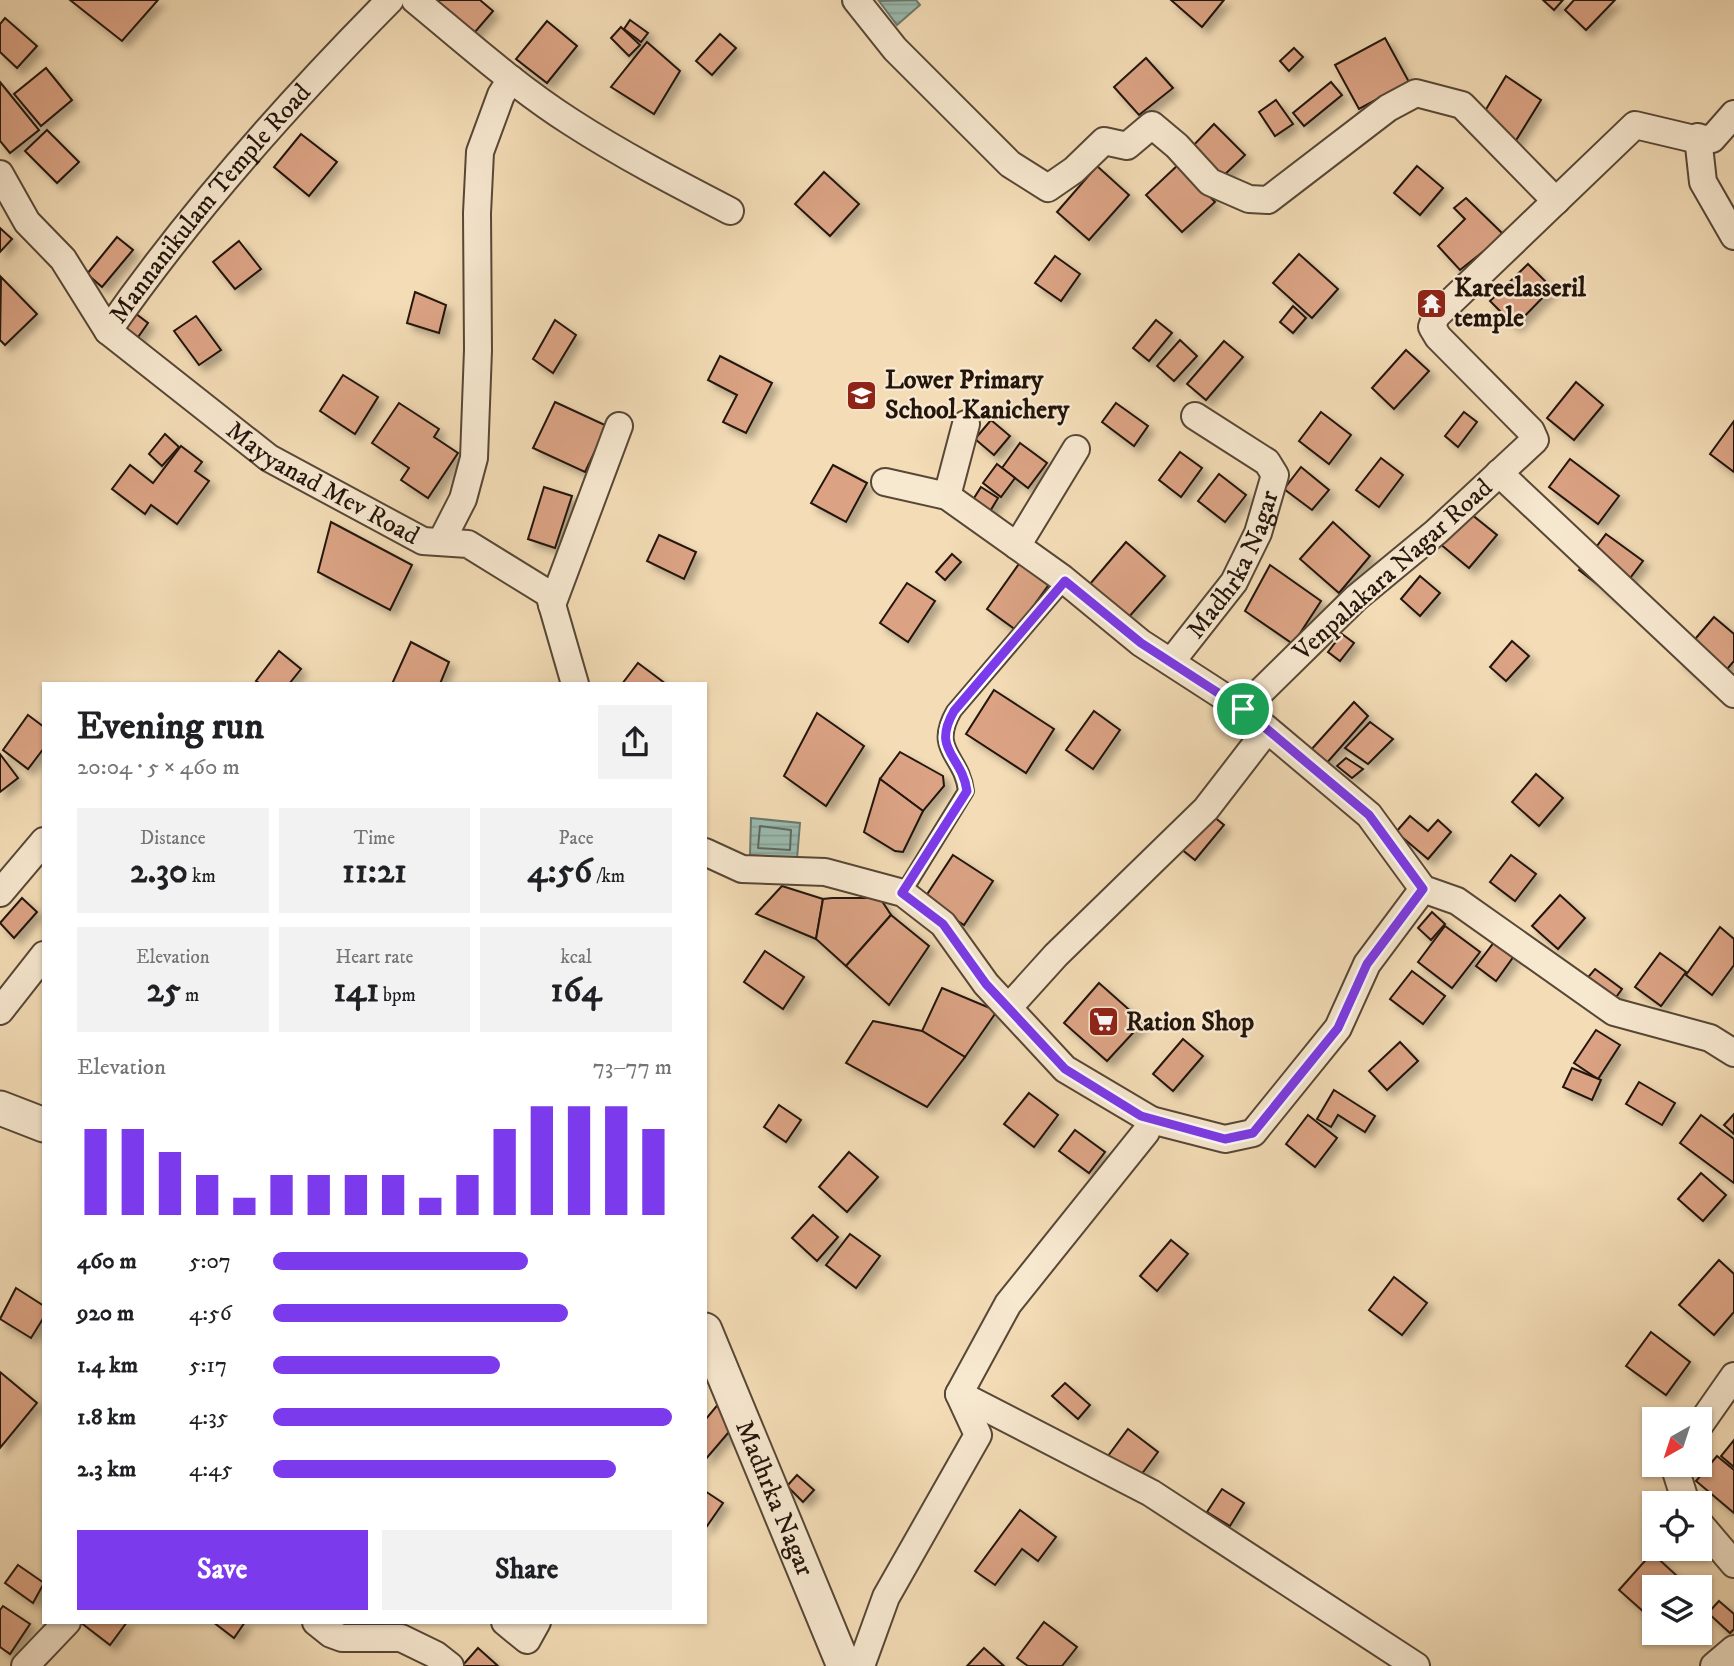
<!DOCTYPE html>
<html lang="en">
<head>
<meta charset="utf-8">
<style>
  :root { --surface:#fff; --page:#f2f2f2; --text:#202124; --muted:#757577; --accent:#7c3aed }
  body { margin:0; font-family:"IM FELL DW Pica",serif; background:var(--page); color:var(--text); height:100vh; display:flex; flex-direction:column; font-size:26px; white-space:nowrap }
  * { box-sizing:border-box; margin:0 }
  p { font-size:23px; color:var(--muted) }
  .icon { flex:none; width:38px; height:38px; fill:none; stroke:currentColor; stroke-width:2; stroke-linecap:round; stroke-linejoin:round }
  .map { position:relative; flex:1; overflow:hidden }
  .details { position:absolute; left:42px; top:682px; width:665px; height:942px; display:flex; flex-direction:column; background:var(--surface); border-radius:0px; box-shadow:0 2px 5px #0004 }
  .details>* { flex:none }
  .needle { width:46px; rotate:219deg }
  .fabs { position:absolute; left:1642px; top:1407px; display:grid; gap:14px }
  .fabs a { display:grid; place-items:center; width:70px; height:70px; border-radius:0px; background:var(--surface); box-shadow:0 2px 5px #0004; font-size:35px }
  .pin { position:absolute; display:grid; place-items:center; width:60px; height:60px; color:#fff; margin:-30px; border:4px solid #fff; border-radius:50%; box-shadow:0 2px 7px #0007 }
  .round { display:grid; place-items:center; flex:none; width:74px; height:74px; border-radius:0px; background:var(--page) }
  .overview { display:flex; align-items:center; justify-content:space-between; height:119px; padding:0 35px }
  h1 { font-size:38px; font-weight:700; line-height:52px }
  .figures { display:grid; grid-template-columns:repeat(3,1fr); gap:10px; height:119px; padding:7px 35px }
  .figures div { display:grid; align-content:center; border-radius:0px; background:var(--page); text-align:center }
  .figures b { font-size:35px; font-weight:700 }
  .figures small { font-size:19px; font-weight:400 }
  .figures p { font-size:19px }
  .chart { height:196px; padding:14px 35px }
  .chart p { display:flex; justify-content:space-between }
  .chart svg { width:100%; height:126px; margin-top:7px; stroke:var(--accent); stroke-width:6 }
  .action { display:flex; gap:14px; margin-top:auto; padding:14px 35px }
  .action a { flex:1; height:80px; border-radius:0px; background:var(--accent); color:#fff; font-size:28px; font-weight:700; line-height:80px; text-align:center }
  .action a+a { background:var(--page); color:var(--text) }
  ul { padding:0 35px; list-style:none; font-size:23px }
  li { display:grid; grid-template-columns:112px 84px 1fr; align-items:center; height:52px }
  li i { height:18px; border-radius:9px; background:var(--accent) }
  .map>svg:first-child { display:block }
  .water { fill:url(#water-rules); stroke:#6b796e; stroke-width:2 }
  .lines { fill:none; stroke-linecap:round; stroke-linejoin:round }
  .shore { stroke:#5f685e; stroke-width:2 }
  .building { fill:#dba384; stroke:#23150c; stroke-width:2; filter:url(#shadow) }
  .service-casing { stroke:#574736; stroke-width:18 }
  .minor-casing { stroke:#574736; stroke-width:30 }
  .tertiary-casing { stroke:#574736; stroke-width:37 }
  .service { stroke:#f7e8d0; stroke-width:14 }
  .minor { stroke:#f7e8d0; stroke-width:26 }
  .tertiary { stroke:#f7e8d0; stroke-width:33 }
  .route-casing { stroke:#fff; stroke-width:14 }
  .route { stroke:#7c3aed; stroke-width:9 }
  .labels { text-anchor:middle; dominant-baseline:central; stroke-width:5; stroke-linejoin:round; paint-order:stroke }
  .street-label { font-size:26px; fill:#23150c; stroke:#f7e8d0 }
  .poi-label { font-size:26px; font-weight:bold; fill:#23150c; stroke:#f7e8d0; text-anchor:start }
</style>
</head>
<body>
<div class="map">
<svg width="1734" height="1666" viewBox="0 0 1734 1666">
  <defs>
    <pattern id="water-rules" width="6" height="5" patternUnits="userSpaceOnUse" patternTransform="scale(1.75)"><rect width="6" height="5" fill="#9bbbb0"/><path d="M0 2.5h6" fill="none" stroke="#85a096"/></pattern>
    <filter id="shadow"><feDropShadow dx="6" dy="6" stdDeviation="3.5" flood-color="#0004"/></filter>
  </defs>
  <rect width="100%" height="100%" fill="#f3dcb6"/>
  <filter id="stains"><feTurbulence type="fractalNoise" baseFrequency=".00286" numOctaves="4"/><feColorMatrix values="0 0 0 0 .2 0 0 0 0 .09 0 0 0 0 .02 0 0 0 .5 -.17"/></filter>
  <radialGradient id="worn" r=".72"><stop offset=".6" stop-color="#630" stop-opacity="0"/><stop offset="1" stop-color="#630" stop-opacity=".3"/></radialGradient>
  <g class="water">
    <polygon points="916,0 920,5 897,25 879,1"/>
    <polygon points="751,818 800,823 797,859 750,855"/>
  </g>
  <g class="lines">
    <polygon class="shore" points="760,826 791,830 790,850 758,848"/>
  </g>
  <g class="building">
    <polygon points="70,0 158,0 122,41"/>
    <polygon points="436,0 480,0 493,11 469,39"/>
    <polygon points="1171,0 1224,0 1202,27"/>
    <polygon points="1543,0 1563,0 1554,10"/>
    <polygon points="1574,0 1615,0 1586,30 1565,10"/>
    <polygon points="5,18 37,46 17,68 0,52 0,24"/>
    <polygon points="630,20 648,33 641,42 624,29"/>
    <polygon points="547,21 577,46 547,83 516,59"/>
    <polygon points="621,27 640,45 629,56 611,38"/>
    <polygon points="720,34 736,48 712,75 696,61"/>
    <polygon points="1385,38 1409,82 1359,109 1335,65"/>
    <polygon points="647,42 680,71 654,114 611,87"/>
    <polygon points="1294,48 1303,57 1289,71 1280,61"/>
    <polygon points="1146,58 1173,88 1139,115 1114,87"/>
    <polygon points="46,68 72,100 41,126 14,94"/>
    <polygon points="1506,76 1541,100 1515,142 1482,116"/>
    <polygon points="0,82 39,130 10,153 0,141"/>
    <polygon points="1331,82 1342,95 1304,126 1293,113"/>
    <polygon points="1276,100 1293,124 1275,136 1259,112"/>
    <polygon points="1214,124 1245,155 1219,180 1188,151"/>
    <polygon points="47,130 79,162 57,183 25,151"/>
    <polygon points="301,134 337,162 309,196 274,167"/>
    <polygon points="1179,164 1215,202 1182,232 1146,195"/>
    <polygon points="1097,166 1129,195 1089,240 1057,212"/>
    <polygon points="1417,166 1443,188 1420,215 1394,193"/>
    <polygon points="824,172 859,204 830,236 795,204"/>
    <polygon points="1466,198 1504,235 1460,270 1438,246 1465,219 1454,208"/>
    <polygon points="0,228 12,239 0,252"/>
    <polygon points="117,237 133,250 102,287 87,274"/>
    <polygon points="239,241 261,269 235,289 213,262"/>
    <polygon points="1299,254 1338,289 1312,318 1273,283"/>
    <polygon points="1055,256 1080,274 1061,301 1035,283"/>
    <polygon points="1528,264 1552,288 1515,326 1490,301"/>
    <polygon points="1,277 37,314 5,345 0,340"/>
    <polygon points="415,292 446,305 439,333 407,323"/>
    <polygon points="1293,306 1306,318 1293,333 1280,322"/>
    <polygon points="131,310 148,323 136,340 119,326"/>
    <polygon points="196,316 221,350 199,365 174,331"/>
    <polygon points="555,320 576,335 553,373 533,359"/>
    <polygon points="1156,320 1172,333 1149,361 1133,348"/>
    <polygon points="1180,340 1197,356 1174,381 1157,366"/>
    <polygon points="1224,341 1243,357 1206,400 1187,384"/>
    <polygon points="1406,350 1429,371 1394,409 1372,388"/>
    <polygon points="720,356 772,383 746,433 723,422 737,395 708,380"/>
    <polygon points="343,375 378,397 355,434 320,411"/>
    <polygon points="1576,382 1603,405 1574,440 1547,418"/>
    <polygon points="555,402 607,426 585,472 533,448"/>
    <polygon points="399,403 439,429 434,437 458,453 428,498 401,480 409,468 372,443"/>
    <polygon points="1116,403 1148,426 1134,446 1102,422"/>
    <polygon points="1321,412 1351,435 1329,464 1299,441"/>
    <polygon points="1464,412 1477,422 1458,447 1445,436"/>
    <polygon points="991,420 1010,436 994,455 975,439"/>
    <polygon points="1734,421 1734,472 1710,454"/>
    <polygon points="165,434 179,447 162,466 149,454"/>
    <polygon points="1020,443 1047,463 1028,488 1002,468"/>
    <polygon points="181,446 202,462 195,471 209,481 177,524 151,505 145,514 112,489 130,465 153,483"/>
    <polygon points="1180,452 1202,468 1181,497 1159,480"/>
    <polygon points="1381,458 1403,475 1379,507 1356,490"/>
    <polygon points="1570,459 1619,496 1598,524 1549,487"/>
    <polygon points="997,464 1015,478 1001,497 983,483"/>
    <polygon points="833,465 867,483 846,522 811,503"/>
    <polygon points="1301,467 1329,490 1312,510 1284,489"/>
    <polygon points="1219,474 1246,495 1225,522 1198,501"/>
    <polygon points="544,487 572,496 555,548 528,539"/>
    <polygon points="981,487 998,498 986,518 969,506"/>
    <polygon points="1466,510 1497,535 1469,568 1427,533"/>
    <polygon points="331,522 412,565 390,610 318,572"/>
    <polygon points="1333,522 1370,556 1339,593 1300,559"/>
    <polygon points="1606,534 1643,561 1615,598 1579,570"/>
    <polygon points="659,535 696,552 684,579 647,561"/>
    <polygon points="1126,542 1165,576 1128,618 1090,584"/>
    <polygon points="952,554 961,562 945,580 936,572"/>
    <polygon points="1021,561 1050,583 1016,630 987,609"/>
    <polygon points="1270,565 1321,601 1293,644 1245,611"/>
    <polygon points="1420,576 1440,593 1420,616 1401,599"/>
    <polygon points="907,583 935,601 908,642 880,623"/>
    <polygon points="1714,617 1734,634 1734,661 1712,687 1678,659"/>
    <polygon points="1342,634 1354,643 1340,661 1328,652"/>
    <polygon points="1512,641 1529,656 1506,681 1490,667"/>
    <polygon points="411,642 449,662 440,684 392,684"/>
    <polygon points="279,651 301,669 289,684 261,684 256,681"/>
    <polygon points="638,663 666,684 622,684"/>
    <polygon points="994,690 1054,729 1026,773 966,734"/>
    <polygon points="1354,702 1368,716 1325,765 1310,751"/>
    <polygon points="1094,711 1120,730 1093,769 1066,750"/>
    <polygon points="817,713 864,746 826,806 784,776"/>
    <polygon points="28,715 44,727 44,748 28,769 3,750"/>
    <polygon points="1370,722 1393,739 1368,764 1345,748"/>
    <polygon points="900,752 943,776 944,786 923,811 880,779"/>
    <polygon points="0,754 18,778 0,792"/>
    <polygon points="1346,758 1363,769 1352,778 1337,766"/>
    <polygon points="1536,774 1563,798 1539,826 1512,802"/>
    <polygon points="880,779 923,811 903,852 895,851 864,832"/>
    <polygon points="1204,809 1224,825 1195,860 1175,844"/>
    <polygon points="1410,816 1428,831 1438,820 1451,832 1428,859 1396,832"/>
    <polygon points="953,855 993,881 964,925 924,899"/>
    <polygon points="1511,855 1536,874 1515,901 1490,882"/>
    <polygon points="782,886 823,899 816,939 756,914"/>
    <polygon points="1560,895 1585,918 1558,949 1532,926"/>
    <polygon points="22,898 37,912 14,938 0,923"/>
    <polygon points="832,898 880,898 891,915 846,966 816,939 823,899"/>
    <polygon points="1432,912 1445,924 1431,940 1418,928"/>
    <polygon points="891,915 929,946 889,1005 846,966"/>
    <polygon points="1445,926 1480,952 1452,988 1418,962"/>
    <polygon points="1720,927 1734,939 1734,965 1712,995 1686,975"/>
    <polygon points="1495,941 1514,956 1496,981 1476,966"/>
    <polygon points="765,951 804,977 783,1009 744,982"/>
    <polygon points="1660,953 1686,972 1661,1006 1635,987"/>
    <polygon points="1595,969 1622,989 1611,1004 1584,982"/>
    <polygon points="1412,971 1445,996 1423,1024 1390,999"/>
    <polygon points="1099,983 1143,1022 1107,1061 1064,1023"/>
    <polygon points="942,988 997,1011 965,1057 922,1031"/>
    <polygon points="873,1021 922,1031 965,1057 927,1107 846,1063"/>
    <polygon points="1596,1030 1620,1045 1598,1079 1574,1063"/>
    <polygon points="1183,1039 1203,1056 1173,1091 1153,1074"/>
    <polygon points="1400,1042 1418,1061 1387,1090 1369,1071"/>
    <polygon points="1572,1068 1601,1080 1592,1100 1563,1087"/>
    <polygon points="1639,1082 1675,1103 1662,1125 1626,1104"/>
    <polygon points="1334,1090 1375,1116 1365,1132 1338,1115 1331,1127 1317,1119"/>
    <polygon points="1029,1093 1058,1115 1034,1147 1004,1124"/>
    <polygon points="779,1105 801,1120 786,1142 764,1127"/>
    <polygon points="1734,1114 1734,1134 1724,1125"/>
    <polygon points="1308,1115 1337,1138 1315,1167 1286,1144"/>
    <polygon points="1701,1115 1734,1139 1734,1183 1680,1143"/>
    <polygon points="1075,1130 1105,1152 1089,1173 1059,1151"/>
    <polygon points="849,1152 878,1177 847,1212 819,1187"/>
    <polygon points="1701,1173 1726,1195 1703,1221 1678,1199"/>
    <polygon points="813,1215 838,1237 817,1261 792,1238"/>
    <polygon points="850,1234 880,1256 856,1288 826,1265"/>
    <polygon points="1171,1240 1188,1254 1157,1291 1140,1276"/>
    <polygon points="1719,1260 1734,1274 1734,1312 1714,1335 1679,1305"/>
    <polygon points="1394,1277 1427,1303 1402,1335 1369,1310"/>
    <polygon points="16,1288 44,1306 44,1317 31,1338 0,1319"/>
    <polygon points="1651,1332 1690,1362 1666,1395 1626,1366"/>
    <polygon points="0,1372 37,1403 0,1448"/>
    <polygon points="1065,1383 1090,1405 1078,1419 1052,1396"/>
    <polygon points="720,1402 740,1419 705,1460 705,1420"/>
    <polygon points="1128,1429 1158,1452 1135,1483 1105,1460"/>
    <polygon points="1654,1438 1654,1458 1644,1449"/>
    <polygon points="1734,1440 1734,1467 1721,1456"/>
    <polygon points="1717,1456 1734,1470 1734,1513 1696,1481"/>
    <polygon points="797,1475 814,1490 803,1502 787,1486"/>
    <polygon points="1222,1489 1244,1503 1230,1526 1207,1512"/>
    <polygon points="705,1491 723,1503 705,1529"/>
    <polygon points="1020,1510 1056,1537 1038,1561 1022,1549 995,1585 975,1571"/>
    <polygon points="1652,1553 1688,1586 1654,1587 1654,1621 1619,1590"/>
    <polygon points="18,1565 44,1583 33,1603 5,1583"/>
    <polygon points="1719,1601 1734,1614 1734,1629 1730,1633 1708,1613"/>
    <polygon points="3,1606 30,1624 10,1654 0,1647 0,1610"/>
    <polygon points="80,1622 127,1622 110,1645"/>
    <polygon points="213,1622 245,1622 234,1638"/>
    <polygon points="1044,1622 1077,1647 1062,1666 1028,1666 1017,1658"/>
    <polygon points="478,1648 498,1666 462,1666"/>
    <polygon points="984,1648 1004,1666 967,1666"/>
  </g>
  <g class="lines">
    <defs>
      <path id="service" d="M903,893l63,-102c-4,-36 -35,-40 -12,-80l111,-130"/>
      <g id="minor">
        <path d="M415,0c51,42 100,86 156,122 51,33 105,61 159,89"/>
        <polyline points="856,0 895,49 1010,164 1048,188 1074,170 1104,141 1127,146 1152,125 1177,146 1210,182 1249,199 1268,200 1388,108 1416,93 1462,105 1556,201"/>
        <polyline points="1734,114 1712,139 1690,138 1635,125 1436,316 1432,327 1438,337 1531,431 1535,440 1436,532 1356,598 1243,709 1369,815 1423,889 1457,901 1614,1012 1710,1038 1734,1053"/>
        <polyline points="1698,137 1703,182 1734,236"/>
        <path id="s1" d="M0,174l27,48 36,37 45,72c82,-118 181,-229 282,-331"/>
        <path id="s2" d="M108,331l161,127 154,83 45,3 81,50 26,90"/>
        <polyline points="1499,473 1734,694"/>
        <polyline points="885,482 947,496 1062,578 1141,643 1243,709"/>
        <polyline points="947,496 966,424"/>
        <polyline points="441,542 463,499 474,458 478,350 477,213 480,152 501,95 511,79"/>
        <polyline points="1017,546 1076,449"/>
        <polyline points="552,605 619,426"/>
        <path id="s3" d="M1171,662l63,-80 24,-49 17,-58 -8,-13 -72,-46"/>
        <polyline points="705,852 742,869 825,872 903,893 943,924 986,984 1065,1069 1151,1120 1146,1132 1008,1304 959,1394 978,1435 886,1597 861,1666"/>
        <polyline points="0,893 44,841"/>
        <polyline points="1009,1007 1056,955 1206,809 1267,730"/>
        <polyline points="0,1011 44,955"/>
        <polyline points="1151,1120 1225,1139 1253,1133 1338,1028 1367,964 1423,889"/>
        <polyline points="959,1394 1151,1493 1416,1666"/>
        <polyline points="1699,1426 1734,1376"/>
        <polyline points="1674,1465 1686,1503"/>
        <polyline points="1699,1523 1734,1564"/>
        <polyline points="316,1622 331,1634 342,1638 401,1638 436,1655 450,1666"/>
        <polyline points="505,1622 527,1640 537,1622"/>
        <polyline points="25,1666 67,1622"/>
        <polyline points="1714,1666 1734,1649"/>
      </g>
      <g id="tertiary">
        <polyline points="0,1108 44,1125"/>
        <path id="s4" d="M705,1330l139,336"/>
      </g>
    </defs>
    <use href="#service" class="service-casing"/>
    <use href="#minor" class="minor-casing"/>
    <use href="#tertiary" class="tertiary-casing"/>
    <use href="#service" class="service"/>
    <use href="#minor" class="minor"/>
    <use href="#tertiary" class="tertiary"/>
  </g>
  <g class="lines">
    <defs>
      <path id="route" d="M1065,581l76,62 102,66 126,106 54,74 -56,75 -29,64 -85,105 -28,6 -84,-23 -76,-47 -79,-85 -43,-60 -41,-31 65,-102c-5,-36 -36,-40 -13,-80z"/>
    </defs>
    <use href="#route" class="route-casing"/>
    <use href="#route" class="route"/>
  </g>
  <defs>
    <symbol id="temple-square" viewBox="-11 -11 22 22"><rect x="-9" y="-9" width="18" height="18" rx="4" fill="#8f2418" stroke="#f7e8d0"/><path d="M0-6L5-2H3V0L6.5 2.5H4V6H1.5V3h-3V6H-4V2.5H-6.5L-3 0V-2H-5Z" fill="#fff"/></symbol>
    <symbol id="school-square" viewBox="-11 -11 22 22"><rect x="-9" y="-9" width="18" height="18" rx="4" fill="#8f2418" stroke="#f7e8d0"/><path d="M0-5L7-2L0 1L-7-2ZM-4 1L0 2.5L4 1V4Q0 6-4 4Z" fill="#fff"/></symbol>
    <symbol id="supermarket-square" viewBox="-11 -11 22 22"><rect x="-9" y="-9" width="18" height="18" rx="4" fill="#8f2418" stroke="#f7e8d0"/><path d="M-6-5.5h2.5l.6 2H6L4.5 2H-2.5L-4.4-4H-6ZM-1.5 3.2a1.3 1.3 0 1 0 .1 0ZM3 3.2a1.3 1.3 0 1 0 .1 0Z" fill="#fff"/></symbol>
  </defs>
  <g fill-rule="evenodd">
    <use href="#temple-square" x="1414" y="286" width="35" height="35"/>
    <use href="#school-square" x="844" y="378" width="35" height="35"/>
    <use href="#supermarket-square" x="1086" y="1004" width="35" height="35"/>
  </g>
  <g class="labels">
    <g class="street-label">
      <text stroke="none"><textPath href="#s1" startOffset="355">Mannanikulam Temple Road</textPath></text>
      <text stroke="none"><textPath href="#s2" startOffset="264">Mayyanad Mev Road</textPath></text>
      <text stroke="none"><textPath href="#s3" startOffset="117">Madhrka Nagar</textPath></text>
      <text transform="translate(1393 570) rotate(-42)">Venpalakara Nagar Road</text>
      <text stroke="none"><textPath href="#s4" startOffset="182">Madhrka Nagar</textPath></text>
    </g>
    <g class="poi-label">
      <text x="1454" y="288">Kareelasseril<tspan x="1454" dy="30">temple</tspan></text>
      <text x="885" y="380">Lower Primary<tspan x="885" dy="30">School Kanichery</tspan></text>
      <text x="1126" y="1022">Ration Shop</text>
    </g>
  </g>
  <rect width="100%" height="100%" filter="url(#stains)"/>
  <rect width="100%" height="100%" fill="url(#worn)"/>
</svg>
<div class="fabs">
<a><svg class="needle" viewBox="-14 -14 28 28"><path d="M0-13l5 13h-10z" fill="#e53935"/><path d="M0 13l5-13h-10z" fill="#757577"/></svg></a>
<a><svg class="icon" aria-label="locate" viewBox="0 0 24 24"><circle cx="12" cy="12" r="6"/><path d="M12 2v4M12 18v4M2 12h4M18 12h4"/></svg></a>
<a><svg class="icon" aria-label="layers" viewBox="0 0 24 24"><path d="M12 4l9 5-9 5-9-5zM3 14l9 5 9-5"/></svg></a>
</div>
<div class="pin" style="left:1243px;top:709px;background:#1e9e55"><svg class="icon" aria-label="arrive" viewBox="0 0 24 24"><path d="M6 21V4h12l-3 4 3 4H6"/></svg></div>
<section class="details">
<div class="overview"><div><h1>Evening run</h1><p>20:04 · 5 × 460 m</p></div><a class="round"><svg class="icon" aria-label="share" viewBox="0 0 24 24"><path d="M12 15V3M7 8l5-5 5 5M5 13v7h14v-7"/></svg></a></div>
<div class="figures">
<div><p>Distance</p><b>2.30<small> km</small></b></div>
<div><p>Time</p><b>11:21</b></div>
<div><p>Pace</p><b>4:56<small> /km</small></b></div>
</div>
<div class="figures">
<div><p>Elevation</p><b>25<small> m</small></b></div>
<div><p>Heart rate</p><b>141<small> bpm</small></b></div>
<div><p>kcal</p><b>164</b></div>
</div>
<div class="chart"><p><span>Elevation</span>73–77 m</p>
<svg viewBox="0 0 160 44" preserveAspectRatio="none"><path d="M5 44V14M15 44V14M25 44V22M35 44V30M45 44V38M55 44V30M65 44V30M75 44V30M85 44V30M95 44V38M105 44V30M115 44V14M125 44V6M135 44V6M145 44V6M155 44V14"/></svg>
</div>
<ul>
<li><b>460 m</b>5:07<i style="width:64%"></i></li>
<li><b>920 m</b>4:56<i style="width:74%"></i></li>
<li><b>1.4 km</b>5:17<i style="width:57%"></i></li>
<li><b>1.8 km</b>4:35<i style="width:100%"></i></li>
<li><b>2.3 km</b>4:45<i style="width:86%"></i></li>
</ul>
<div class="action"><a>Save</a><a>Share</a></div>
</section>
</div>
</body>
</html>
